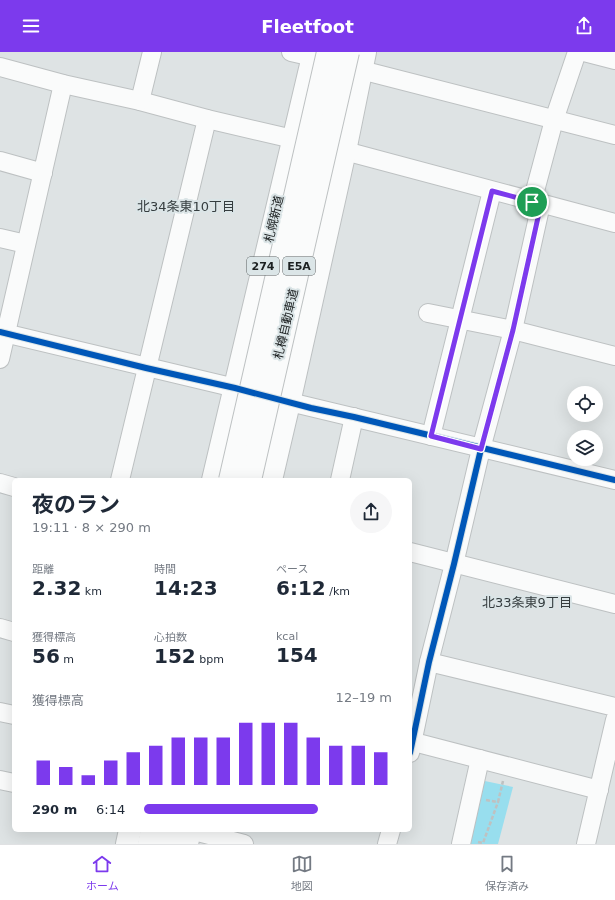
<!DOCTYPE html>
<html lang="ja">
<head>
<meta charset="utf-8">
<style>
  :root { --surface:#fff; --page:#f6f6f7; --text:#1f2937; --muted:#747a83; --line:#e0e1e3; --accent:#7c3aed }
  body { margin:0; font-family:"DejaVu Sans","Noto Sans JP",sans-serif; background:var(--page); color:var(--text); height:100vh; display:flex; flex-direction:column; font-size:15px; white-space:nowrap }
  * { box-sizing:border-box; margin:0 }
  p { font-size:13px; color:var(--muted) }
  .icon { flex:none; width:22px; height:22px; fill:none; stroke:currentColor; stroke-width:2; stroke-linecap:round; stroke-linejoin:round }
  .map { position:relative; flex:1; overflow:hidden }
  .drawer { position:absolute; left:12px; top:426px; width:400px; height:354px; display:flex; flex-direction:column; background:var(--surface); border-radius:6px; box-shadow:0 4px 16px #0002 }
  .drawer>* { flex:none }
  .buttons { position:absolute; left:567px; top:334px; display:grid; gap:8px }
  .buttons a { display:grid; place-items:center; width:36px; height:36px; border-radius:50%; background:var(--surface); box-shadow:0 4px 16px #0002; font-size:20px }
  .pin { position:absolute; display:grid; place-items:center; width:34px; height:34px; color:#fff; margin:-17px; border:2px solid #fff; border-radius:50%; box-shadow:0 1px 4px #0007 }
  .round { display:grid; place-items:center; flex:none; width:42px; height:42px; border-radius:21px; background:var(--page) }
  .summary { display:flex; align-items:center; justify-content:space-between; height:68px; padding:0 20px }
  h1 { font-size:22px; font-weight:700; line-height:30px }
  .metrics { display:grid; grid-template-columns:repeat(3,1fr); gap:6px; height:68px; padding:4px 20px }
  .metrics div { display:grid; align-content:center }
  .metrics b { font-size:20px; font-weight:700 }
  .metrics small { font-size:11px; font-weight:400 }
  .metrics p { font-size:11px }
  .chart { height:112px; padding:8px 20px }
  .chart p { display:flex; justify-content:space-between }
  .chart svg { width:100%; height:72px; margin-top:4px; stroke:var(--accent); stroke-width:6 }
  ul { padding:0 20px; list-style:none; font-size:13px }
  li { display:grid; grid-template-columns:64px 48px 1fr; align-items:center; height:30px }
  li i { height:10px; border-radius:5px; background:var(--accent) }
  header { display:flex; justify-content:space-between; align-items:center; height:52px; padding:0 20px; background:var(--accent); color:#fff; font-size:18px; font-weight:700 }
  .dock { display:flex; justify-content:space-around; align-items:center; height:56px; border-top:1px solid var(--line); background:var(--surface); font-size:11px; color:var(--muted) }
  .dock a { display:grid; justify-items:center; gap:2px }
  .dock .current { color:var(--accent) }
  .map>svg:first-child { display:block }
  .green { fill:#98deee }
  .lines { fill:none; stroke-linecap:round; stroke-linejoin:round }
  .minor-casing { stroke:#bdc1c2; stroke-width:20 }
  .highway-casing { stroke:#bdc1c2; stroke-width:24 }
  .path { stroke:#bfc1c1; stroke-width:2.5; stroke-dasharray:4 2; stroke-linecap:butt }
  .minor { stroke:#fafbfb; stroke-width:18 }
  .highway { stroke:#fafbfb; stroke-width:22 }
  .highway-bridge-casing { stroke:#bdc1c2; stroke-width:24; stroke-linecap:butt }
  .highway-bridge { stroke:#fafbfb; stroke-width:22 }
  .cycleway-casing { stroke:#dbe5e7; stroke-width:8 }
  .cycleway { stroke:#0057b8; stroke-width:6 }
  .route-casing { stroke:#fff; stroke-width:8 }
  .route { stroke:#7c3aed; stroke-width:5 }
  .labels { text-anchor:middle; dominant-baseline:central; stroke-width:4; stroke-linejoin:round; paint-order:stroke }
  .shield { fill:#dbe5e7; stroke:#555b5c; stroke-width:1 }
  .shield-label { font-size:11px; font-weight:bold; fill:#1c2021 }
  .street-label { font-size:12px; fill:#1c2021; stroke:#dbe5e7 }
  .neighbourhood-label { font-size:13px; fill:#353d3f; stroke:#dbe5e7 }
</style>
</head>
<body>
<header><svg class="icon" aria-label="menu" viewBox="0 0 24 24"><path d="M4 6h16M4 12h16M4 18h16"/></svg>Fleetfoot<svg class="icon" aria-label="share" viewBox="0 0 24 24"><path d="M12 15V3M7 8l5-5 5 5M5 13v7h14v-7"/></svg></header>
<div class="map">
<svg width="615" height="792" viewBox="0 0 615 792">
  <rect width="100%" height="100%" fill="#dee3e4"/>
  <polygon class="green" points="480,728 513,735 498,792 465,792"/>
  <g class="lines">
    <defs>
      <g id="minor">
        <polyline points="291,0 313,5"/>
        <polyline points="584,0 615,8"/>
        <polyline points="0,15 63,32 140,49 207,67 293,87"/>
        <polyline points="361,18 615,83"/>
        <polyline points="140,49 152,0"/>
        <polyline points="345,99 615,171"/>
        <polyline points="0,109 43,121"/>
        <polyline points="532,150 554,68 577,0"/>
        <polyline points="0,186 26,192"/>
        <polyline points="428,261 513,278 615,304"/>
        <polyline points="0,280 248,339"/>
        <polyline points="0,307 63,32"/>
        <polyline points="277,347 615,428"/>
        <polyline points="431,384 492,139"/>
        <polyline points="120,428 207,67"/>
        <polyline points="340,428 354,365"/>
        <polyline points="0,431 14,435"/>
        <polyline points="410,500 615,552"/>
        <polyline points="0,576 14,580"/>
        <polyline points="429,610 615,655"/>
        <polyline points="0,660 14,663"/>
        <polyline points="410,689 599,738"/>
        <polyline points="410,701 429,610 454,512 481,397 513,278 541,152"/>
        <polyline points="0,728 14,731"/>
        <polyline points="190,778 244,792"/>
        <polyline points="387,792 391,778"/>
        <polyline points="461,792 480,707"/>
        <polyline points="586,792 615,668"/>
      </g>
      <g id="highway">
        <polyline points="213,428 314,0"/>
        <polyline points="271,428 289,351 345,99 365,0"/>
        <polyline points="127,792 130,778"/>
        <polyline points="149,792 152,778"/>
        <polyline points="166,792 169,778"/>
        <polyline points="187,792 190,778"/>
      </g>
    </defs>
    <use href="#minor" class="minor-casing"/>
    <use href="#highway" class="highway-casing"/>
    <g class="path">
      <polyline points="486,748 498,750 503,729"/>
      <polyline points="478,790 483,791 498,750"/>
    </g>
    <use href="#minor" class="minor"/>
    <use href="#highway" class="highway"/>
    <defs>
      <g id="highway-bridge">
        <polyline points="230,428 328,0"/>
        <polyline points="250,428 348,0"/>
      </g>
    </defs>
    <use href="#highway-bridge" class="highway-bridge-casing"/>
    <use href="#highway-bridge" class="highway-bridge"/>
    <defs>
      <g id="cycleway">
        <polyline points="0,280 146,316 235,336 311,356 354,365 615,428"/>
        <polyline points="410,701 429,610 454,512 481,397 513,278 541,152"/>
      </g>
    </defs>
    <use href="#cycleway" class="cycleway-casing"/>
    <use href="#cycleway" class="cycleway"/>
  </g>
  <g class="lines">
    <defs>
      <polygon id="route" points="492,139 541,152 513,278 481,397 431,384"/>
    </defs>
    <use href="#route" class="route-casing"/>
    <use href="#route" class="route"/>
  </g>
  <g class="labels">
    <g class="shield">
      <rect x="247" y="205" width="32" height="18" rx="3"/>
      <rect x="283" y="205" width="32" height="18" rx="3"/>
    </g>
    <g class="shield-label">
      <text x="263" y="214">274</text>
      <text x="299" y="214">E5A</text>
    </g>
    <g class="street-label">
      <text transform="translate(274 167) rotate(-77)">札幌新道</text>
      <text transform="translate(286 272) rotate(-77)">札樽自動車道</text>
    </g>
    <g class="neighbourhood-label">
      <text x="186" y="154">北34条東10丁目</text>
      <text x="527" y="550">北33条東9丁目</text>
    </g>
  </g>
</svg>
<div class="buttons">
<a><svg class="icon" aria-label="locate" viewBox="0 0 24 24"><circle cx="12" cy="12" r="6"/><path d="M12 2v4M12 18v4M2 12h4M18 12h4"/></svg></a>
<a><svg class="icon" aria-label="layers" viewBox="0 0 24 24"><path d="M12 4l9 5-9 5-9-5zM3 14l9 5 9-5"/></svg></a>
</div>
<div class="pin" style="left:532px;top:150px;background:#1e9e55"><svg class="icon" aria-label="arrive" viewBox="0 0 24 24"><path d="M6 21V4h12l-3 4 3 4H6"/></svg></div>
<section class="drawer">
<div class="summary"><div><h1>夜のラン</h1><p>19:11 · 8 × 290 m</p></div><a class="round"><svg class="icon" aria-label="share" viewBox="0 0 24 24"><path d="M12 15V3M7 8l5-5 5 5M5 13v7h14v-7"/></svg></a></div>
<div class="metrics">
<div><p>距離</p><b>2.32<small> km</small></b></div>
<div><p>時間</p><b>14:23</b></div>
<div><p>ペース</p><b>6:12<small> /km</small></b></div>
</div>
<div class="metrics">
<div><p>獲得標高</p><b>56<small> m</small></b></div>
<div><p>心拍数</p><b>152<small> bpm</small></b></div>
<div><p>kcal</p><b>154</b></div>
</div>
<div class="chart"><p><span>獲得標高</span>12–19 m</p>
<svg viewBox="0 0 160 44" preserveAspectRatio="none"><path d="M5 44V29M15 44V33M25 44V38M35 44V29M45 44V24M55 44V20M65 44V15M75 44V15M85 44V15M95 44V6M105 44V6M115 44V6M125 44V15M135 44V20M145 44V20M155 44V24"/></svg>
</div>
<ul>
<li><b>290 m</b>6:14<i style="width:70%"></i></li>
</ul>
</section>
</div>
<nav class="dock">
<a class="current"><svg class="icon" aria-label="home" viewBox="0 0 24 24"><path d="M3 11l9-7 9 7M6 9v11h12V9"/></svg>ホーム</a>
<a><svg class="icon" aria-label="map" viewBox="0 0 24 24"><path d="M3 6l6-2 6 2 6-2v14l-6 2-6-2-6 2zM9 4v14M15 6v14"/></svg>地図</a>
<a><svg class="icon" aria-label="saved" viewBox="0 0 24 24"><path d="M7 4h10v16l-5-4-5 4z"/></svg>保存済み</a>
</nav>
</body>
</html>
